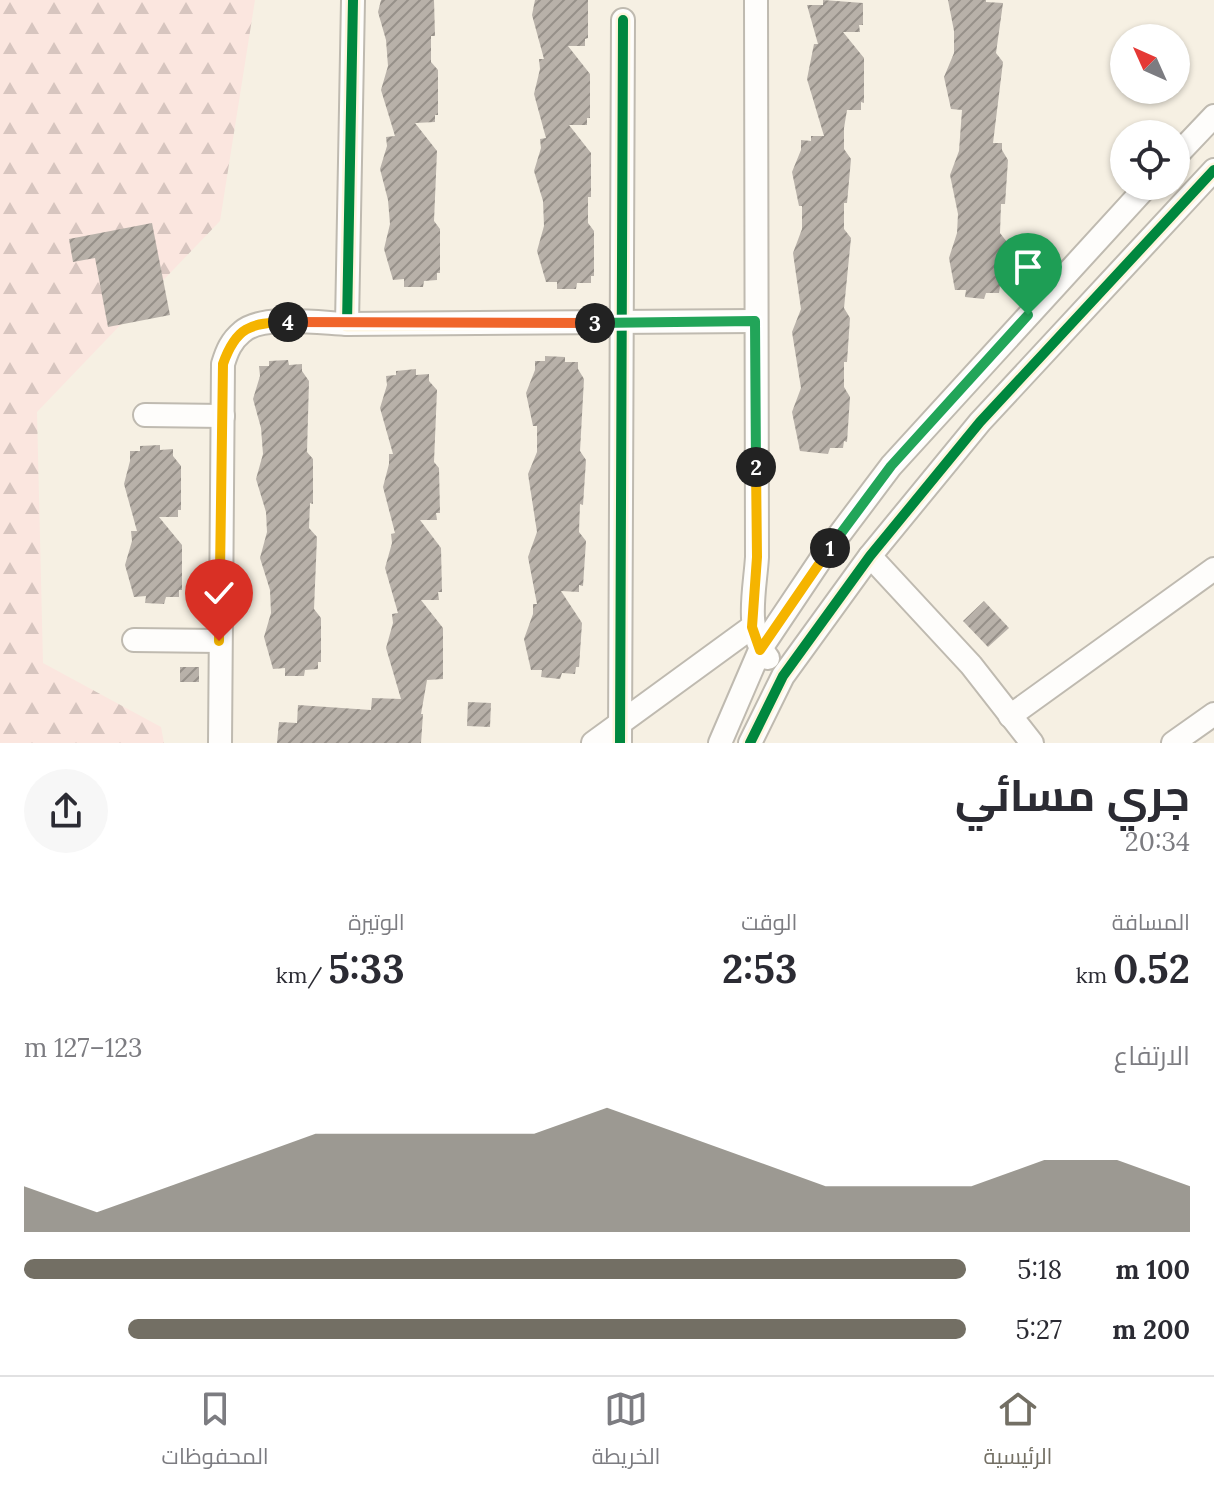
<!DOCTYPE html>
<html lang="ar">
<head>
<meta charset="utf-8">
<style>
  :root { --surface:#fff; --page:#f7f7f7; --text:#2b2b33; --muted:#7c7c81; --line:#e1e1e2; --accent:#736f64 }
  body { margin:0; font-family:Lora,Cairo,serif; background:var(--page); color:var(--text); direction:rtl; height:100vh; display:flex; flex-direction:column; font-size:30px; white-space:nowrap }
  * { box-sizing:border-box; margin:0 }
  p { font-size:26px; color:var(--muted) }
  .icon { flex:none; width:44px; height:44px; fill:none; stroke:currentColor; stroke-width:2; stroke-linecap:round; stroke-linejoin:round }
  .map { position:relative; height:743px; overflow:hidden; direction:ltr }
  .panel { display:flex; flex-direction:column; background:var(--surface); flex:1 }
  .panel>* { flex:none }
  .needle { width:52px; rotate:315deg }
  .controls { position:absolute; left:1110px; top:24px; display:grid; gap:16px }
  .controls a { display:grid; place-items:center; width:80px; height:80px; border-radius:50%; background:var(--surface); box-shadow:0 2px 6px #0004; font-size:40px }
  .pin { position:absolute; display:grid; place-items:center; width:68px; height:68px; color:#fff; margin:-82px -34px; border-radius:50% 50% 50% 0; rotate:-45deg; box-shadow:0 0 8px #0007 }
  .pin .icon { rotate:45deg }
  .km { position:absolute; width:40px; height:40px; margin:-20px; border-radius:50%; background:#222; color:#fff; font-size:22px; line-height:40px; text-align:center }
  .round { display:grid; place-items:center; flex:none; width:84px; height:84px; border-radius:42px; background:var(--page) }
  .head { display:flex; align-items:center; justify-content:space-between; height:136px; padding:0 24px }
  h1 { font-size:44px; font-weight:700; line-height:60px }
  .stats { display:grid; grid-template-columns:repeat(3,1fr); gap:12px; height:136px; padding:8px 24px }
  .stats div { display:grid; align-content:center }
  .stats b { font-size:40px; font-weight:700 }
  .stats small { font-size:22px; font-weight:400 }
  .stats p { font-size:22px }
  .chart { height:224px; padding:16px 24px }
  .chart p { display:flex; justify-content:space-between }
  .chart svg { width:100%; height:144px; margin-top:8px; fill:var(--accent); opacity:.7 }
  ul { padding:0 24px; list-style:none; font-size:26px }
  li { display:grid; grid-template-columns:128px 96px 1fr; align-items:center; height:60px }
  li i { height:20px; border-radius:10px; background:var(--accent) }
  .tabs { display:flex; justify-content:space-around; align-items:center; height:112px; border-top:2px solid var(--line); background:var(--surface); font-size:22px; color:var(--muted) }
  .tabs a { display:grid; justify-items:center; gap:4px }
  .tabs .selected { color:var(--accent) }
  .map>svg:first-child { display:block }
  .forest { fill:url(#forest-firs) }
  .building { fill:url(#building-hatch) }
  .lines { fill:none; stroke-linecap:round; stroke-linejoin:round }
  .minor-casing { stroke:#bfbab0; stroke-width:26 }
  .minor { stroke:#fefdfb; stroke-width:22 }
  .cycleway-casing { stroke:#fef4db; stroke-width:15 }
  .cycleway { stroke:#00873e; stroke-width:10 }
  .split-1-casing { stroke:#fff; stroke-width:16 }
  .split-2-casing { stroke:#fff; stroke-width:16 }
  .split-3-casing { stroke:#fff; stroke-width:16 }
  .split-4-casing { stroke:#fff; stroke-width:16 }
  .split-5-casing { stroke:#fff; stroke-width:16 }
  .split-1 { stroke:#22a559; stroke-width:10 }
  .split-2 { stroke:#f5b400; stroke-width:10 }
  .split-3 { stroke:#22a559; stroke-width:10 }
  .split-4 { stroke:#f0652b; stroke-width:10 }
  .split-5 { stroke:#f5b400; stroke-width:10 }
</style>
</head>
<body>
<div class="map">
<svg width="1214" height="743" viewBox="0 0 1214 743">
  <defs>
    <pattern id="forest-firs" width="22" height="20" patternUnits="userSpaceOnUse" patternTransform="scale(2)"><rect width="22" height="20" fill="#fbe6df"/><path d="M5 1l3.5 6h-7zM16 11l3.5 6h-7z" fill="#d7c5bf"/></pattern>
    <pattern id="building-hatch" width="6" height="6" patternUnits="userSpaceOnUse" patternTransform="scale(2)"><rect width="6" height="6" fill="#b8b1a9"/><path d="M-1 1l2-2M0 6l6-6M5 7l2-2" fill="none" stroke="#969089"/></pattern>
  </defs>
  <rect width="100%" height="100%" fill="#f6f0e3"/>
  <polygon class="forest" points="0,0 255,0 220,221 37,412 43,663 161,727 164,743 0,743"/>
  <g class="building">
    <polygon points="381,0 434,0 435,36 431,36 431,62 438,70 438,115 435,115 435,122 415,123 437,151 434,221 440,229 440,273 437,273 437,280 424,281 423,287 404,287 404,279 393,280 384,249 390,224 388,200 380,169 387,146 386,137 395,136 381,90 388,66 386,40 378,12"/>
    <polygon points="535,0 588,0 588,38 585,39 585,46 568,46 590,74 590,118 587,118 587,125 569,125 591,153 591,197 588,197 588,223 594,231 594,276 591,276 591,283 577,283 576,289 557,289 557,282 546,282 537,251 544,226 543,201 534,171 541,148 540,139 546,138 534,94 540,69 539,59 544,59 532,15"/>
    <polygon points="823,0 863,3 863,25 859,25 860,32 843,32 864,58 864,103 861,102 861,110 847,110 844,128 844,149 851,159 847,203 844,203 844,229 851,238 844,308 850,318 847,362 844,362 844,387 850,397 847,442 844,441 843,448 830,448 828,454 800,451 792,412 801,388 792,332 801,309 793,253 802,229 802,206 799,206 792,172 801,150 801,140 811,141 811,136 824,136 807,79 814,44 818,44 807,5 823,5"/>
    <polygon points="948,0 986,0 986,2 1003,3 996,53 1003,62 993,143 1002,143 1002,150 1008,160 1005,204 1001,204 1000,233 1007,242 1003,286 1000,286 999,293 986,293 984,299 965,297 966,290 955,290 949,258 957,233 958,214 950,175 959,151 962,110 951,109 944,77 954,53 954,31"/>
    <polygon points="152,223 170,315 108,327 95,258 73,262 69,239"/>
    <polygon points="545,356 565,357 565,362 578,362 578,369 584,379 580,451 586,460 583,505 580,504 579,532 586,541 583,586 579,585 579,592 561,591 582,623 579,667 576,667 575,674 562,673 560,679 541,677 542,670 531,670 524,639 533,614 533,604 537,604 528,557 537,532 528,474 537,452 537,426 533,426 526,393 535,370 535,361 545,361"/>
    <polygon points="288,360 289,365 302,364 302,371 309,381 307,452 313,459 313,504 310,503 309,528 317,537 314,609 321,618 321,662 318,662 318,669 305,670 304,676 285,676 285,668 273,669 264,637 271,613 270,590 260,558 267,532 266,512 256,479 263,454 261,428 253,399 260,376 259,366 269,366 269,361"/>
    <polygon points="416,369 416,375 429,374 429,381 437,390 434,462 439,468 440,513 436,513 437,520 420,520 441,548 442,592 438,592 439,600 421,600 443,628 443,679 427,680 421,714 423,714 421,743 277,743 279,722 297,723 298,705 371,710 372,698 401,699 386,648 393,623 392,614 398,613 385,568 392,543 391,534 395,533 383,487 389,464 389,454 393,454 380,408 387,385 386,376 396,375 396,371"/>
    <polygon points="160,445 160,450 173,449 173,456 181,466 181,510 178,510 178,517 159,517 182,545 182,590 179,590 179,597 166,597 164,604 145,603 146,596 134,597 125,565 132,541 131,531 137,531 124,484 130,461 130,451 140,451 140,446"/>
    <polygon points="984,601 1009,628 988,647 963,621"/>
    <rect x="180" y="667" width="19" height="15"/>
    <polygon points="468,702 491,703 490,727 467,726"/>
  </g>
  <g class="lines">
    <defs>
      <g id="minor">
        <polyline points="353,0 347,324 755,321"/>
        <path d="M756,0l1,557c-2,34 -13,74 11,101"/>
        <polyline points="1176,156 1214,116"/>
        <polyline points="145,415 223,416"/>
        <polyline points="870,556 971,665 1032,743"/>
        <polyline points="134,640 219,641"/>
        <polyline points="1010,716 1214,569"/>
        <path d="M220,743l3,-379c4,-13 8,-23 19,-32 20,-18 79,-9 105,-8"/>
        <polyline points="593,743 752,627"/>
        <polyline points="620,743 623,20"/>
        <polyline points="720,743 760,650 821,559 891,466 1147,186"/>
        <polyline points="750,743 783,676 870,556 980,422 1214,170"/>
        <polyline points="1173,743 1214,714"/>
      </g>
    </defs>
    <use href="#minor" class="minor-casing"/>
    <use href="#minor" class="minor"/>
    <defs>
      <g id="cycleway">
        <polyline points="353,0 347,324 755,321"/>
        <polyline points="620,743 623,20"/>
        <polyline points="750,743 783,676 870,556 980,422 1214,170"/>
      </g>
    </defs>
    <use href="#cycleway" class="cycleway-casing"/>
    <use href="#cycleway" class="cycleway"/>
  </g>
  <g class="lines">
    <defs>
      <polyline id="split-1" points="830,548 891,466 1028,315"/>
      <polyline id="split-2" points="756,467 757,557 752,627 760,650 830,548"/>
      <polyline id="split-3" points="595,323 755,321 756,467"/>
      <polyline id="split-4" points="288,322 595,323"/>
      <path id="split-5" d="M219,641l4,-277c13,-37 27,-41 65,-42"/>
    </defs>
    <use href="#split-1" class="split-1-casing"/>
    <use href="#split-2" class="split-2-casing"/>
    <use href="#split-3" class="split-3-casing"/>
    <use href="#split-4" class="split-4-casing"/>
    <use href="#split-5" class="split-5-casing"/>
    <use href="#split-1" class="split-1"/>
    <use href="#split-2" class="split-2"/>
    <use href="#split-3" class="split-3"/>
    <use href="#split-4" class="split-4"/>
    <use href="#split-5" class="split-5"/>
  </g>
</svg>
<div class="controls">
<a><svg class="needle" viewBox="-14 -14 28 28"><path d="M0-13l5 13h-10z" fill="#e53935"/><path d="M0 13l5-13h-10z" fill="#7c7c81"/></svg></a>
<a><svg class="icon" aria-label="locate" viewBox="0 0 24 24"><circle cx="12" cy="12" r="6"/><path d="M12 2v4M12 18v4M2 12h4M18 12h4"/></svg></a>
</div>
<div class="pin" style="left:1028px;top:315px;background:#1e9e55"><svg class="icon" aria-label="arrive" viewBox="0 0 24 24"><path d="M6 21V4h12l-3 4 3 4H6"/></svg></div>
<div class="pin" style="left:219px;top:641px;background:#d93025"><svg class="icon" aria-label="check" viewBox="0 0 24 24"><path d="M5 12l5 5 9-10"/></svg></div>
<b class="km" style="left:830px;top:548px">1</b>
<b class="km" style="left:756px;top:467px">2</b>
<b class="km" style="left:595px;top:323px">3</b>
<b class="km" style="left:288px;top:322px">4</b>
</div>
<section class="panel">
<div class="head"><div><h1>جري مسائي</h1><p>20:34</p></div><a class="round"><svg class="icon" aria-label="share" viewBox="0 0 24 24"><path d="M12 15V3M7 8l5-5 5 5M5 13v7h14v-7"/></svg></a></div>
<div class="stats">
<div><p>المسافة</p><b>0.52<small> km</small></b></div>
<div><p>الوقت</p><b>2:53</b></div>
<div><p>الوتيرة</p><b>5:33<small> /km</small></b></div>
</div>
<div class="chart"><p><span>الارتفاع</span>123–127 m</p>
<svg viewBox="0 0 160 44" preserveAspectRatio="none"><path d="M0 44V30L10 38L20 30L30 22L40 14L50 14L60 14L70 14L80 6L90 14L100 22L110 30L120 30L130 30L140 22L150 22L160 30V44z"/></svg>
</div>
<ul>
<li><b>100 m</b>5:18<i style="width:100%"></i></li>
<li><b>200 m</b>5:27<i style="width:89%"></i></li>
</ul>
</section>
<nav class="tabs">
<a class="selected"><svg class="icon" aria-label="home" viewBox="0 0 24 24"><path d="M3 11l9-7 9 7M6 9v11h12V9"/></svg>الرئيسية</a>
<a><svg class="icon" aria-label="map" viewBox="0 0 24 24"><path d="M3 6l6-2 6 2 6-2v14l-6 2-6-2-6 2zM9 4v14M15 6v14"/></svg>الخريطة</a>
<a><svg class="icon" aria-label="saved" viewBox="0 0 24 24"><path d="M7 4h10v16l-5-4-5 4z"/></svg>المحفوظات</a>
</nav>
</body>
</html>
